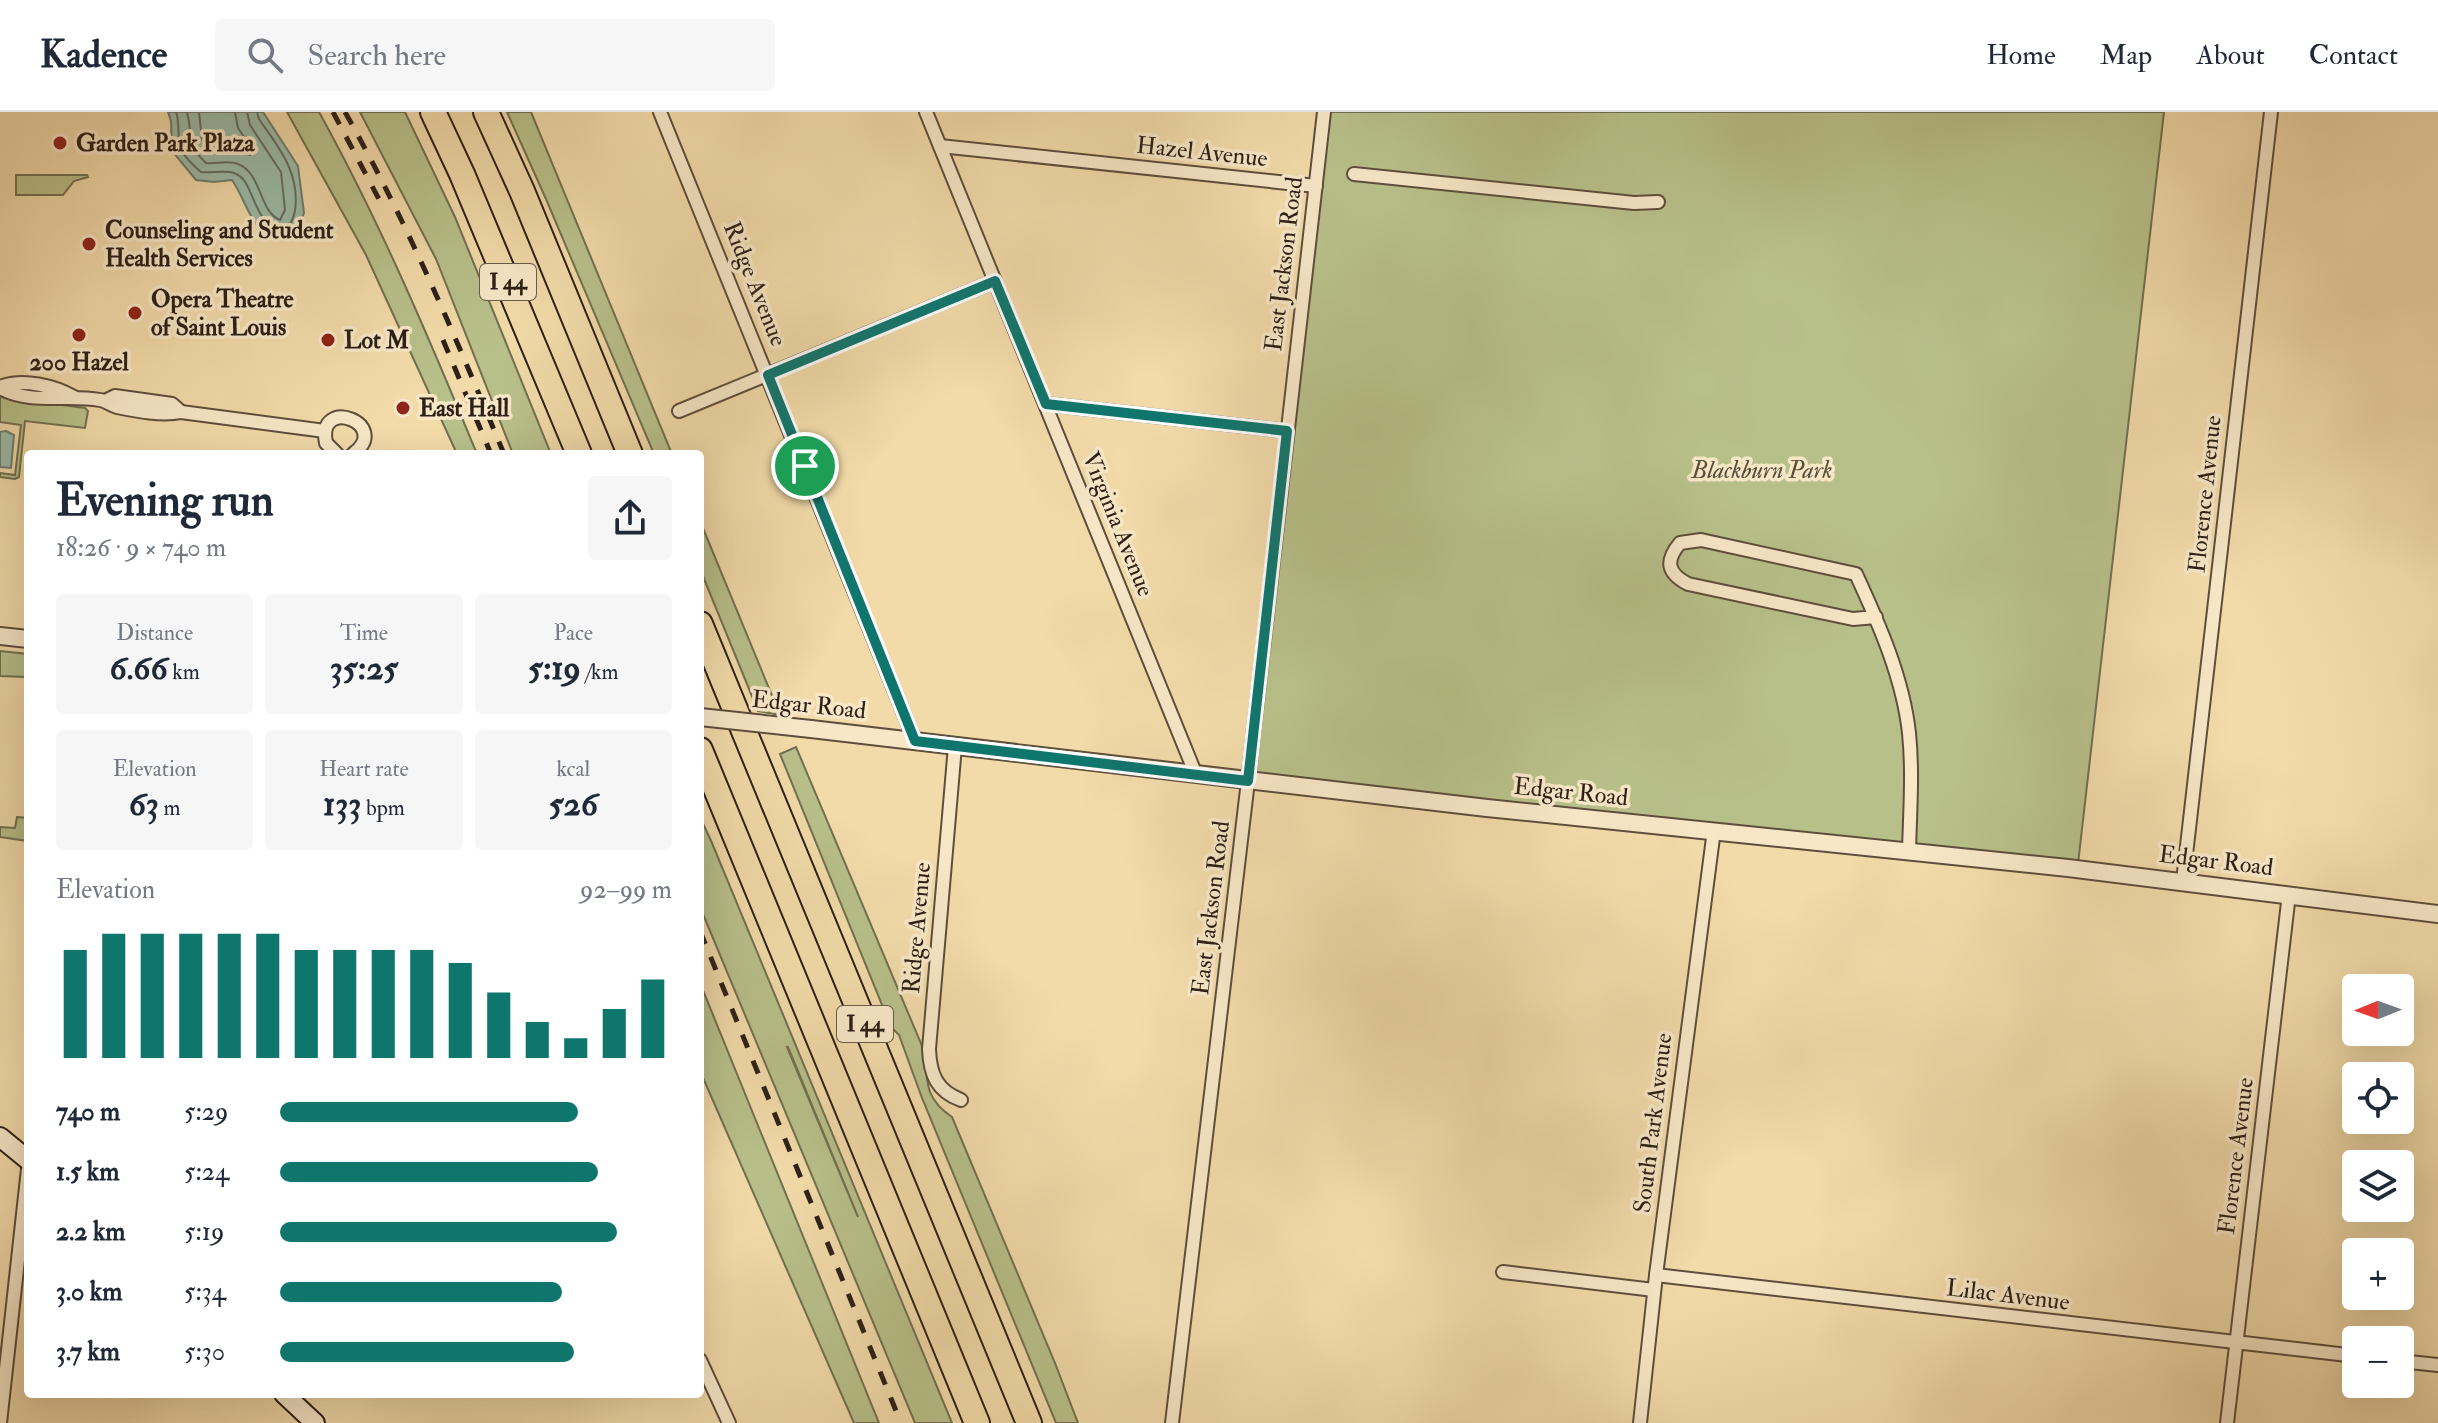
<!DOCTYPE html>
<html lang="en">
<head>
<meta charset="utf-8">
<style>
  :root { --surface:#fff; --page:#f6f6f7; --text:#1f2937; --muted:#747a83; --line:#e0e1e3; --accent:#0f766e }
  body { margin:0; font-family:"IM FELL Double Pica",serif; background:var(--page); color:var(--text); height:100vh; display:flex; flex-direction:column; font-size:30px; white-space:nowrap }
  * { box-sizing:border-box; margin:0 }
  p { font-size:26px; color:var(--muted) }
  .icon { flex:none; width:44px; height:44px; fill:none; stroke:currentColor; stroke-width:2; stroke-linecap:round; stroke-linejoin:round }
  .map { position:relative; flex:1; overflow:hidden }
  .sheet { position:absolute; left:24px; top:338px; width:680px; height:948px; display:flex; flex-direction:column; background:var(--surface); border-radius:8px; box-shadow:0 8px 32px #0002 }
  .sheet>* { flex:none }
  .needle { width:52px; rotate:269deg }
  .buttons { position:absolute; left:2342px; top:862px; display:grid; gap:16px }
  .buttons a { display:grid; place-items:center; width:72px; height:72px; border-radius:8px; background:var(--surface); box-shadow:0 8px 32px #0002; font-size:40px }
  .pin { position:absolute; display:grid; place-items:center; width:68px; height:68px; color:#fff; margin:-34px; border:4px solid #fff; border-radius:50%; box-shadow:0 2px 8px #0007 }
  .round { display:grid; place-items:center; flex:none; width:84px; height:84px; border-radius:8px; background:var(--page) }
  .head { display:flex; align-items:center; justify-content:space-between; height:136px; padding:0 32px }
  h1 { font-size:44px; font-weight:700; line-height:60px }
  .stats { display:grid; grid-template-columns:repeat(3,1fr); gap:12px; height:136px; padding:8px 32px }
  .stats div { display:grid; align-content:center; border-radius:8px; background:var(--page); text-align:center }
  .stats b { font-size:34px; font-weight:700 }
  .stats small { font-size:22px; font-weight:400 }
  .stats p { font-size:22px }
  .chart { height:224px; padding:16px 32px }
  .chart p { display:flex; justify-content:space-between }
  .chart svg { width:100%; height:144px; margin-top:8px; stroke:var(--accent); stroke-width:6 }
  ul { padding:0 32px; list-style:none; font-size:26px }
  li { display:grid; grid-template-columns:128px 96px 1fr; align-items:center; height:60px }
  li i { height:20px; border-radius:10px; background:var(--accent) }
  header { display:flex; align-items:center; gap:48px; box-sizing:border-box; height:112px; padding:0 40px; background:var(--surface); border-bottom:2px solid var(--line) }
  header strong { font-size:38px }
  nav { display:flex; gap:44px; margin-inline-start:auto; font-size:28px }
  .search { width:560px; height:72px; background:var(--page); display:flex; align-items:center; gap:20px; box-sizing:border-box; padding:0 28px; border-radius:8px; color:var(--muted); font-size:30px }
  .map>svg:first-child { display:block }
  .green { fill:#b8c08a; stroke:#727050; stroke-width:2; fill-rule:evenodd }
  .water { fill:#9bbba9; stroke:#6f7d6f; stroke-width:2 }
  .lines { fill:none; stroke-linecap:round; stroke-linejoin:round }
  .shore { stroke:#646e60; stroke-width:2 }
  .minor-casing { stroke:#5e4e3c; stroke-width:16 }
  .tertiary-casing { stroke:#5e4e3c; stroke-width:20 }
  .secondary-casing { stroke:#2d2017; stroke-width:22 }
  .motorway-casing { stroke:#2d2017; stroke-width:28 }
  .minor { stroke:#f7e7c7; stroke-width:12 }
  .tertiary { stroke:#f7e7c7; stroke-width:16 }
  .secondary { stroke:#f7e7c7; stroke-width:18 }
  .motorway { stroke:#f2daa9; stroke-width:24 }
  .rail { stroke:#2d2017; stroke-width:5; stroke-dasharray:14 14; stroke-linecap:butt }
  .tertiary-bridge-casing { stroke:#5e4e3c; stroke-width:20; stroke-linecap:butt }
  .tertiary-bridge { stroke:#f7e7c7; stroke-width:16 }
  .route-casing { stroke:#fff; stroke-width:16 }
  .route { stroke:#0f766e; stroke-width:10 }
  .poi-dot { fill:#8f2418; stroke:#f7e7c7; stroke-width:3 }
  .labels { text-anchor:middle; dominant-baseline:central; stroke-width:7; stroke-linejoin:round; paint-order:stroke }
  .shield { fill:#f7e7c7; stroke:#6a5c4c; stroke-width:2 }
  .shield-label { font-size:22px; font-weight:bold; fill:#2d2017 }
  .poi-label { font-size:24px; font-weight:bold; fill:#2d2017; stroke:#f7e7c7; text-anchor:start }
  .street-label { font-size:24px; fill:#2d2017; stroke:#f7e7c7 }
  .park-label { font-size:24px; font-style:italic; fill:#57503a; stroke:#f7e7c7 }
</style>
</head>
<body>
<header>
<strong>Kadence</strong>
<div class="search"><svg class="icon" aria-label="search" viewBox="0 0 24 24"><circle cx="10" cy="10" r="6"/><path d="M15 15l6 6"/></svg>Search here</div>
<nav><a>Home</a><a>Map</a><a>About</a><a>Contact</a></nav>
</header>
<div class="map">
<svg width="2438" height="1311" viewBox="0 0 2438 1311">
  <rect width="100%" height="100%" fill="#f2daa9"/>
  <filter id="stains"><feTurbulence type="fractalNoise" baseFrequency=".0025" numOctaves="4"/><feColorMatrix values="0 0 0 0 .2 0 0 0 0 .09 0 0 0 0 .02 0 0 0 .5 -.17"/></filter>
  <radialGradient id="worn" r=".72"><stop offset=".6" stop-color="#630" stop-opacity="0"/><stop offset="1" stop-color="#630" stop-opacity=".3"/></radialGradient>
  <g class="green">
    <path d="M287,0h32c61,110 110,226 158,342h-20l-91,-199z"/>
    <polygon points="360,0 405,0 455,105 551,342 513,342 436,147"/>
    <polygon points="507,0 531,0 672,342 654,342 546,87"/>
    <polygon points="1328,0 2164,0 2078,752 1253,665"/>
    <polygon points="16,63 87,63 88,65 74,69 63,83 16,83"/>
    <polygon points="0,285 85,296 88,299 85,316 25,309 19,365 15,367 0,365 0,361 15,363 21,313 0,310"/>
    <polygon points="700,409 780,603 758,599 700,457"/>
    <polygon points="0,539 28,542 25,565 0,564"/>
    <path d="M796,635l129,306c2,30 0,46 27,64l103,246 23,60h-22l-134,-325 -23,-63 -8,-8 -111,-273z"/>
    <polygon points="17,705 28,706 28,729 0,725 0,715 15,716"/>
    <path d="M700,705l12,26 240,580h-37l-215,-516zM787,935h1l70,170z"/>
    <polygon points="700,871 879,1311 854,1311 700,959"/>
  </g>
  <g class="water">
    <path d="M168,0h95l35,54 6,47 -6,17 -13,11c-6,-2 -14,-3 -19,-7 -15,-9 -23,-39 -34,-54l-18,2 -18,-2 -24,-29 -1,-30z"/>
    <polygon points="6,319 14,323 11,356 0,355 0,320"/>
  </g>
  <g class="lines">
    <g class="shore">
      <path d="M176,0c4,11 1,23 4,34 2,9 14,20 21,26 9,1 26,-2 33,1 22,7 16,50 49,58 18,-12 14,-45 6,-64 -7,-17 -20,-33 -30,-48l-2,-7"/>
      <path d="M187,0c6,23 -2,32 19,51 10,1 23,-3 32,1 24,9 21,48 42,56l5,-10 -4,-38 -31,-47 -3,-13"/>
      <polyline points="199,0 202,28 210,38 236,38 250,43 253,38 238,16 235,0"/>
    </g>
    <defs>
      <g id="minor">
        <polyline points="660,0 915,629"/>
        <polyline points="926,0 1196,663"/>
        <polyline points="940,34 1316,74"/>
        <polyline points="1354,62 1634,91 1658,90"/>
        <path d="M0,275c23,-9 54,-1 74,10"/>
        <path d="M0,276c31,17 67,6 100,12 6,1 11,5 17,7 20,4 45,9 64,5l144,19"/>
        <polyline points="105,289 115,284 172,292 181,300"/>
        <polyline points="1046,292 1287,319"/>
        <polyline points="679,299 995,169"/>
        <path d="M337,342l-11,-11c-10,-48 67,-19 27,11"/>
        <path d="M1876,505l-23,2 -165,-35c-21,-11 -23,-23 -8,-41l21,-3 155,34c23,50 47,104 53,159 4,39 1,79 0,118"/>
        <path d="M955,634l-26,303c1,26 8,42 32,51"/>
        <polyline points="2183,769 2271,0"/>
        <polyline points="1503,1160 1654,1178"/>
        <polyline points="1656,1163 2356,1244"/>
        <polyline points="700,1248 729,1311"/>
        <polyline points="2400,1249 2438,1253"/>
        <polyline points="0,1311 28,1057"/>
        <polyline points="1172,1311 1248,669 1324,0"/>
        <polyline points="1640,1311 1656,1163 1714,718"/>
        <polyline points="2227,1311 2289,782"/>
      </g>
      <g id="tertiary">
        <polyline points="0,524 28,527"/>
        <polyline points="811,617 1487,696 2068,756 2438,802"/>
      </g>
      <g id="secondary">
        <polyline points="0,1025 28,1048"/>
        <polyline points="284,1282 315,1311"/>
      </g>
      <g id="motorway">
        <polyline points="433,0 462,62 579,342"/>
        <polyline points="486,0 522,79 630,342"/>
        <polyline points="700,512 1029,1311"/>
        <polyline points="700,638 977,1311"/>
      </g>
    </defs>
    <use href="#minor" class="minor-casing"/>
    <use href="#tertiary" class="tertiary-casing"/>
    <use href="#secondary" class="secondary-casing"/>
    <use href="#motorway" class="motorway-casing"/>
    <use href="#minor" class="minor"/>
    <use href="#tertiary" class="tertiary"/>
    <use href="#secondary" class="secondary"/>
    <use href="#motorway" class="motorway"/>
    <g class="rail">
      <polyline points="333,0 382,93"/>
      <path d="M345,0c62,110 111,226 159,342"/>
      <polyline points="443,228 491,342"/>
      <polyline points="700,819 901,1311"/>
    </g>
    <defs>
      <polyline id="tertiary-bridge" points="700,605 811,617"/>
    </defs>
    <use href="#tertiary-bridge" class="tertiary-bridge-casing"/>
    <use href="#tertiary-bridge" class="tertiary-bridge"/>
  </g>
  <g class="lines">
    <defs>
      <polygon id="route" points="995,169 1046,292 1287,319 1248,669 915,629 768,263"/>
    </defs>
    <use href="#route" class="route-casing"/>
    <use href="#route" class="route"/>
  </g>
  <g class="poi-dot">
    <circle cx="60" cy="31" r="8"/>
    <circle cx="89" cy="132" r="8"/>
    <circle cx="135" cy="201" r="8"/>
    <circle cx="79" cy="223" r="8"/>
    <circle cx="328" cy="228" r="8"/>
    <circle cx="403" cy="296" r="8"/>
  </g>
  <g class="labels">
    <g class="shield">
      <rect x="480" y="152" width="56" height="36" rx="6"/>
      <rect x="837" y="894" width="56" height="36" rx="6"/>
    </g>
    <g class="shield-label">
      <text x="508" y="170">I 44</text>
      <text x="865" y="912">I 44</text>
    </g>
    <g class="poi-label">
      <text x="76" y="31">Garden Park Plaza</text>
      <text x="105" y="118">Counseling and Student<tspan x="105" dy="28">Health Services</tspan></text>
      <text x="151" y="187">Opera Theatre<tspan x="151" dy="28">of Saint Louis</tspan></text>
      <text x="344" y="228">Lot M</text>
      <text x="79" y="250" text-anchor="middle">200 Hazel</text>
      <text x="419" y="296">East Hall</text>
    </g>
    <g class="street-label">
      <text transform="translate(1202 40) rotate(6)">Hazel Avenue</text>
      <text transform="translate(1284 152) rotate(-83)">East Jackson Road</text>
      <text transform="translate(755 172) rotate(68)">Ridge Avenue</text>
      <text transform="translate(2205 382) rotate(-84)">Florence Avenue</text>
      <text transform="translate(1118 412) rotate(68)">Virginia Avenue</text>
      <text transform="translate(809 593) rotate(6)">Edgar Road</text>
      <text transform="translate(1571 680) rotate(6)">Edgar Road</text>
      <text transform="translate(2216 749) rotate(7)">Edgar Road</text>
      <text transform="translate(1211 796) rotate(-83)">East Jackson Road</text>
      <text transform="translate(917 816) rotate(-85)">Ridge Avenue</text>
      <text transform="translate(1653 1011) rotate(-83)">South Park Avenue</text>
      <text transform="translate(2236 1044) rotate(-83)">Florence Avenue</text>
      <text transform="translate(2008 1183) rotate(7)">Lilac Avenue</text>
    </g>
    <g class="park-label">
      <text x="1762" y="358">Blackburn Park</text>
    </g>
  </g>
  <rect width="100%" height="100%" filter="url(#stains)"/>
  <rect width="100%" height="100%" fill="url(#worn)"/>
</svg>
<div class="buttons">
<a><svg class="needle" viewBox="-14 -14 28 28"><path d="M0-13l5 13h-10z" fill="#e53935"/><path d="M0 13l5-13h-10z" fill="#747a83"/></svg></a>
<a><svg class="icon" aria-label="locate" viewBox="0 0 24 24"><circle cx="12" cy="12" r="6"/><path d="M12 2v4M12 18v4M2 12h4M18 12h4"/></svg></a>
<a><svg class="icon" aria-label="layers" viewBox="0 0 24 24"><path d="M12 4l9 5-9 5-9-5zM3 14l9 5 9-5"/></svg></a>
<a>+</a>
<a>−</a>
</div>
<div class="pin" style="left:805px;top:354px;background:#1e9e55"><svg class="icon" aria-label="arrive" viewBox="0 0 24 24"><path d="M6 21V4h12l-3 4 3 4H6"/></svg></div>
<section class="sheet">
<div class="head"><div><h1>Evening run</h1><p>18:26 · 9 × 740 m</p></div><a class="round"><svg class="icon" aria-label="share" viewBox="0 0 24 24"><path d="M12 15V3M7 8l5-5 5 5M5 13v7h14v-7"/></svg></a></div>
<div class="stats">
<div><p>Distance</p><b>6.66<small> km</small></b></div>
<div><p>Time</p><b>35:25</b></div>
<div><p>Pace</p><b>5:19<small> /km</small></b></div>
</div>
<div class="stats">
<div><p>Elevation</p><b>63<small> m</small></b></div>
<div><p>Heart rate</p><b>133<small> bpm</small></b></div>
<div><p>kcal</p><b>526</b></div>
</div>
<div class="chart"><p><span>Elevation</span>92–99 m</p>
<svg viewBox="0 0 160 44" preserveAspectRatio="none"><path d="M5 44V11M15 44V6M25 44V6M35 44V6M45 44V6M55 44V6M65 44V11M75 44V11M85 44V11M95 44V11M105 44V15M115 44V24M125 44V33M135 44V38M145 44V29M155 44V20"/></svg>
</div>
<ul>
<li><b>740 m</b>5:29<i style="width:76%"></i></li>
<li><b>1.5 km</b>5:24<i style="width:81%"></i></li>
<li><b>2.2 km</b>5:19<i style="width:86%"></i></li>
<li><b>3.0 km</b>5:34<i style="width:72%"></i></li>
<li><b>3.7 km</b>5:30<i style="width:75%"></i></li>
</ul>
</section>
</div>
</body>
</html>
